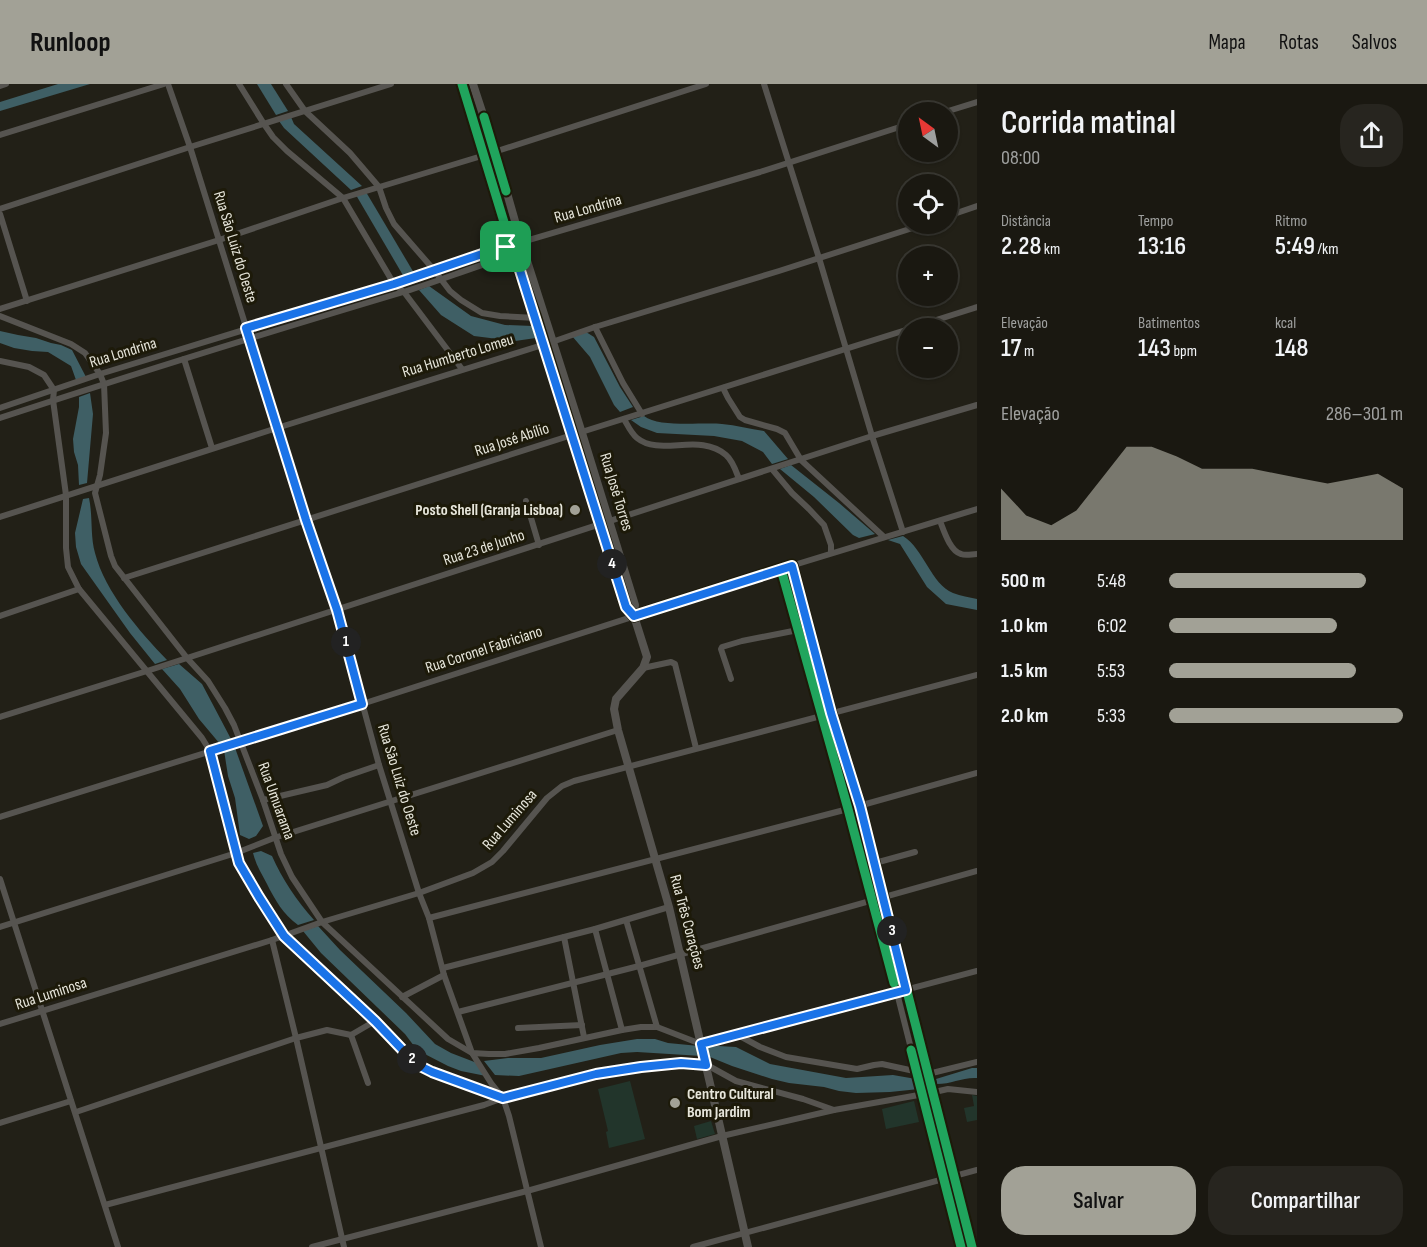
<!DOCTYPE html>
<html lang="pt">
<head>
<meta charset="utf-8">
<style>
  :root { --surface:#1a1811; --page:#27251f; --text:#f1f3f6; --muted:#9fa09f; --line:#383731; --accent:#a2a196 }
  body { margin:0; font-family:"Sofia Sans Condensed",sans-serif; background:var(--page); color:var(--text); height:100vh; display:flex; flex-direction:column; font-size:22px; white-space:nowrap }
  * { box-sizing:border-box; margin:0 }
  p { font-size:20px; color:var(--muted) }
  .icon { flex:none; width:33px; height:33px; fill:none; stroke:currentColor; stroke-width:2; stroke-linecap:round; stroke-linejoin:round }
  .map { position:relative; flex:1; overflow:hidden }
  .side { display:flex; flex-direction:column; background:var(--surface); width:450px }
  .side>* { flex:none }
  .needle { width:39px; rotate:327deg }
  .fabs { position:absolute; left:898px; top:18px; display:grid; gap:12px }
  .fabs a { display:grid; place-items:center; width:60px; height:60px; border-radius:50%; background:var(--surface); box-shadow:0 2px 4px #0004,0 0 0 2px var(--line); font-size:30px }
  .pin { position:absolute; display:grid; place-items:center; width:51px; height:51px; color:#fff; margin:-26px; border-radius:12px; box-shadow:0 3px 9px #0006 }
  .km { position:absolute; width:30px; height:30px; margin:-15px; border-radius:50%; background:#222; color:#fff; font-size:16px; line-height:30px; text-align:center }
  .round { display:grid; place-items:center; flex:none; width:63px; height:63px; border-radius:24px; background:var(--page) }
  .headline { display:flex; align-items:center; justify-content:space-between; height:102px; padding:0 24px }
  h1 { font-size:33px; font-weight:600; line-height:45px }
  .metrics { display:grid; grid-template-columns:repeat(3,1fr); gap:9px; height:102px; padding:6px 24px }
  .metrics div { display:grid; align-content:center }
  .metrics b { font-size:26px; font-weight:600 }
  .metrics small { font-size:16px; font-weight:400 }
  .metrics p { font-size:16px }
  .chart { height:168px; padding:12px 24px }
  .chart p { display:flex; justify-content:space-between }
  .chart svg { width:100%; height:108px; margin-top:6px; fill:var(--accent); opacity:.7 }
  .cta { display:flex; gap:12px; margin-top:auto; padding:12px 24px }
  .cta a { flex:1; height:69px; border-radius:24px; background:var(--accent); color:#111; font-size:24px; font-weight:600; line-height:69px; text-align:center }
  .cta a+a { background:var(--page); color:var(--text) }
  ul { padding:0 24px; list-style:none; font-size:20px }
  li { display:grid; grid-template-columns:96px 72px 1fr; align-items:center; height:45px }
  li i { height:15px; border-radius:8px; background:var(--accent) }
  header { display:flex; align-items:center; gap:36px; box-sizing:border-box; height:84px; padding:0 30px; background:var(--accent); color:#111 }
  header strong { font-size:28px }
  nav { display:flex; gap:33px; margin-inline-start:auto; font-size:21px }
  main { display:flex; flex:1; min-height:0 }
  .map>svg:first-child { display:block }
  .green { fill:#22352b }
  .water { fill:#3f5f65 }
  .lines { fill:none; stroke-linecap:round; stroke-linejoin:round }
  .minor { stroke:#565450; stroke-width:6 }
  .tertiary { stroke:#565450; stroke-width:8 }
  .cycleway-casing { stroke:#1d1a09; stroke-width:13 }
  .cycleway { stroke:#20a55d; stroke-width:9 }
  .route-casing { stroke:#fff; stroke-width:12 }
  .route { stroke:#1a73e8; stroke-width:8 }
  .poi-dot { fill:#a2a196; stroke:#1d1a09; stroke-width:2 }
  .labels { text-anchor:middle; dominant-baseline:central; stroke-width:6; stroke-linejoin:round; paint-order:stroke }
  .street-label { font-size:16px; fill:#e7e6db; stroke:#1d1a09 }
  .poi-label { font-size:16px; font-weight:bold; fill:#e7e6db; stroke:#1d1a09; text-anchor:end }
</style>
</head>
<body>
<header>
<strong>Runloop</strong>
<nav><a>Mapa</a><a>Rotas</a><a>Salvos</a></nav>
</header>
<main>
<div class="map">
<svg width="977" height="1163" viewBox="0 0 977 1163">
  <rect width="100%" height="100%" fill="#222017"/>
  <g class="green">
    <polygon points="630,997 645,1055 609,1064 606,1048 608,1047 598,1005"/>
    <polygon points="972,1011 977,1012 977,1036 967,1038 964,1024 974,1022"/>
    <polygon points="914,1017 919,1038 886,1045 882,1025"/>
    <polygon points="711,1037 715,1050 697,1055 694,1042"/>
  </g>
  <g class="water">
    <polygon points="58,0 90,0 0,27 0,18"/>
    <polygon points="257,0 271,0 288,27 276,31"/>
    <polygon points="291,33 294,40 362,102 351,106 284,44 279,37"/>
    <polygon points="366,108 414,189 404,193 356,111"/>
    <polygon points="429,202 471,232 505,241 533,242 536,254 515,257 474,252 441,231 419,206"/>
    <polygon points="0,247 18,251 36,254 51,259 61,261 72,266 86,293 76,296 71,282 48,268 32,267 14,264 0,259"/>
    <polygon points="586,248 594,253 620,303 633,323 620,328 614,321 590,273 572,252"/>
    <polygon points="90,309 93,330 87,399 79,401 78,381 74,368 73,355 79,323 79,313"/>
    <path d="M644,332c15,12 58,6 78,8 14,1 28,5 42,7l24,28 -16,5 -9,-12 -21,-11 -28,-5 -57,-3 -16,-6 -10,-7z"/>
    <polygon points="791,381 839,419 875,450 859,454 853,451 814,413 780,385"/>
    <path d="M89,414c4,19 1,37 6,55 10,39 45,79 72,107l-12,4 -25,-31 -49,-69 -5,-17 -1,-14 8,-34z"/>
    <path d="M903,452c21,13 28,48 50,57 8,3 16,4 24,6v11l-31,-6 -19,-17 -27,-43 -12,-4z"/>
    <polygon points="179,580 202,600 231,655 220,660 199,635 180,605 162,585"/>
    <polygon points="234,661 263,742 256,752 249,755 240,751 235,714 228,692 224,666"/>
    <path d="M261,767l11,5c10,23 25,45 42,64l-16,5c-15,-11 -23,-25 -31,-41 -6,-11 -11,-19 -14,-31z"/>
    <polygon points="318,842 340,866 406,929 435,960 451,969 477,979 486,992 461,987 448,982 417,966 405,950 321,869 303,847"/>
    <polygon points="637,955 655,955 668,959 699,962 702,972 637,968 621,969 519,992 495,991 484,977 508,974 541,974 600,961"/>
    <polygon points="718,962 736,963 770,980 846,994 893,991 916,995 919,1005 890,1008 856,1009 839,1007 824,1003 789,999 772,995 732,982 710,973 707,964"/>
    <path d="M972,984h5v10c-14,-1 -26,6 -40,6l-1,-5z"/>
  </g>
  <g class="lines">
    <g class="minor">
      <polyline points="168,0 190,63 306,436 337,526 379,681 419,809 429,834 444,891 472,969 491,999 503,1014 509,1032 541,1163"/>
      <polyline points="239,0 264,40 273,53 287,67 343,114 394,200 404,208 462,285"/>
      <polyline points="286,0 305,27 350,69 379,103 386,124 394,140 434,186 450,207 461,216 482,229 500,232 536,234"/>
      <polyline points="764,0 819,174 872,352 903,448"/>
      <polyline points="0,2 6,0"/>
      <polyline points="945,28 977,18"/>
      <polyline points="0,51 164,0"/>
      <polyline points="0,125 190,63 391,0"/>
      <polyline points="0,130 27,217"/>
      <polyline points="948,132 977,122"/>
      <polyline points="0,225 219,156 343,114 485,71 706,0"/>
      <polyline points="0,232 71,260 85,269 100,290 104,300 106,349 100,391 95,409 111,472 115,482 187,574 208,597 225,624 234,641 263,716 281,770 292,793 322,838 448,955 472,969 489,970 505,970 539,964 622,946 641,943 657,943 701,960 977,887"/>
      <polyline points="595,243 623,299 642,330"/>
      <polyline points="911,244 977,223"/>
      <polyline points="184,275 212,364"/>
      <polyline points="0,277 29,283 44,291 54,306 53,316 66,411 66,464 68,483 79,505 202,654 210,667 239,779 259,813 284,852 375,937 416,980 432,988 502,1014"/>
      <polyline points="723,304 728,314 740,333 745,336 777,345 785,349 801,376 884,453"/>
      <polyline points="0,324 100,290 394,200 491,167 760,88 909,40"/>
      <path d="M0,334c133,-44 266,-85 400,-125 40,-12 77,-28 117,-39"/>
      <path d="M624,335c4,7 7,14 13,19 23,19 63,-6 89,17 7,6 10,16 13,24"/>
      <polyline points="772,385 792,409 809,425 824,441 831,461 831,469"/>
      <polyline points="526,417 539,461"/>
      <polyline points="0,433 277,344 552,258 595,243 779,187 925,140"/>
      <path d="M940,437c4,10 10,30 21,33 5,2 11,0 16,0"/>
      <polyline points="792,481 831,629 860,722 972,1163"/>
      <polyline points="781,485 848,725 897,909 961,1163"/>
      <polyline points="124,494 572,351 909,245"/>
      <polyline points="0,532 79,505"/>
      <polyline points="643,584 671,578 675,580 696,664"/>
      <polyline points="731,595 721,565 722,563 742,557 798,546"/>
      <polyline points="0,633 147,587 872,352 977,321"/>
      <polyline points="263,716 327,701 344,693 379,681"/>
      <polyline points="0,733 362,620 781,485 977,425"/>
      <polyline points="875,779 915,768"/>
      <polyline points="0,795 118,1163"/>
      <polyline points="429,834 848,725 977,689"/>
      <polyline points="626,836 657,943"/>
      <polyline points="0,843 236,769 274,754 618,646"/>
      <polyline points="595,845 622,946"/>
      <polyline points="564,853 584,953"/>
      <polyline points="272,856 296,954 344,1163"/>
      <polyline points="443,884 595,845 669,823"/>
      <polyline points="402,913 444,891"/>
      <polyline points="458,928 639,882 977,787"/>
      <polyline points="0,940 272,856 322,838 419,809 473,789 492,778 503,767 547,714 562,702 574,697 977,591"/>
      <polyline points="518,944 582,941"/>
      <polyline points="351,951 368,999"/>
      <polyline points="738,951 760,963 786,973 857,985 874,981 882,980 928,990 977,978"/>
      <polyline points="76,1028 296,954 327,946 351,951 375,937"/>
      <polyline points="0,1039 71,1017"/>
      <polyline points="105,1121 484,1021 503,1014 595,990 641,983 681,979 707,981 736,997 803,1015 834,1026"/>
      <polyline points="312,1163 527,1107 722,1052 834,1026 930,1009 948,1005 977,1008"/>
      <polyline points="693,1163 977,1086"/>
    </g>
    <g class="tertiary">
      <polyline points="462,0 514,171 536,234 626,523 634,532"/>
      <polyline points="473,0 495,67 521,158 582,349 635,521 634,532 647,573 643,584 616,615 614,625 618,646 669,823 748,1163"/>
    </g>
    <defs>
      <g id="cycleway">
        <polyline points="462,0 514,171 536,234 626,523 634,532"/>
        <polyline points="484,33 506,107"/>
        <polyline points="781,485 848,725 894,899"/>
        <polyline points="634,532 792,481 831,629 860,722 972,1163"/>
        <polyline points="911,966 961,1163"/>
      </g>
    </defs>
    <use href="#cycleway" class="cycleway-casing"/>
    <use href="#cycleway" class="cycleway"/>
  </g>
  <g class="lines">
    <defs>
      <polygon id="route" points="512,161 626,523 634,532 792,482 831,629 860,722 906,906 701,960 706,981 681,979 641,983 596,990 503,1014 432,988 416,980 375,937 284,852 259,813 239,779 210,667 362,620 337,526 306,436 246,244 394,200 491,167"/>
    </defs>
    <use href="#route" class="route-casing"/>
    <use href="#route" class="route"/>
  </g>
  <g class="poi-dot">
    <circle cx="575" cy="426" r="6"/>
    <circle cx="675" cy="1019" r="6"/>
  </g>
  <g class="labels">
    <g class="street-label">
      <text transform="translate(588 125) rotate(-16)">Rua Londrina</text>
      <text transform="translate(235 163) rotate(73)">Rua São Luiz do Oeste</text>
      <text transform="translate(123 269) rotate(-17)">Rua Londrina</text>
      <text transform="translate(458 272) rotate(-17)">Rua Humberto Lomeu</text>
      <text transform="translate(512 356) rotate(-18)">Rua José Abílio</text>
      <text transform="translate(616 408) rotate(73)">Rua José Torres</text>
      <text transform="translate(484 464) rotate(-18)">Rua 23 de Junho</text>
      <text transform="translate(484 566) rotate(-18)">Rua Coronel Fabriciano</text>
      <text transform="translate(399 696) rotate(73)">Rua São Luiz do Oeste</text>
      <text transform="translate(276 717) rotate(70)">Rua Umuarama</text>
      <text transform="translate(510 736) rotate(-49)">Rua Luminosa</text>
      <text transform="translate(687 838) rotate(75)">Rua Três Corações</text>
      <text transform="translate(51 910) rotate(-18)">Rua Luminosa</text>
    </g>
    <g class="poi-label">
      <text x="563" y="426">Posto Shell (Granja Lisboa)</text>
      <text x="687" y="1010" text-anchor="start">Centro Cultural<tspan x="687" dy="18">Bom Jardim</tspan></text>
    </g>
  </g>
</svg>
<div class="fabs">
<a><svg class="needle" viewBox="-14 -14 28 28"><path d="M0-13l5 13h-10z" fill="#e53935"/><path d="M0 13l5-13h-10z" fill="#9fa09f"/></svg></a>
<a><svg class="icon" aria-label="locate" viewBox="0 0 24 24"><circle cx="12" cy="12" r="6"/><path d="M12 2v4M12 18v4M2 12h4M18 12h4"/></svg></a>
<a>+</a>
<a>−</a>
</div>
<div class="pin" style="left:506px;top:163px;background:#1e9e55"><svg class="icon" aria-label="arrive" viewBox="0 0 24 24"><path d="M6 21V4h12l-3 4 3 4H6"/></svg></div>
<b class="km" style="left:346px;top:558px">1</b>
<b class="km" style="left:412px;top:975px">2</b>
<b class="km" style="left:892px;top:847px">3</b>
<b class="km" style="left:612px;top:480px">4</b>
</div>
<section class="side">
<div class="headline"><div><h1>Corrida matinal</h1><p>08:00</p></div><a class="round"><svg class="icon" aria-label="share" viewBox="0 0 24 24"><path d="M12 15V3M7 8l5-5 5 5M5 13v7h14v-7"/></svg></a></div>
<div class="metrics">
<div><p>Distância</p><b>2.28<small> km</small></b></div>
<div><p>Tempo</p><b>13:16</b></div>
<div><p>Ritmo</p><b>5:49<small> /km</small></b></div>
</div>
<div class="metrics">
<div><p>Elevação</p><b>17<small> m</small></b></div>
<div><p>Batimentos</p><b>143<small> bpm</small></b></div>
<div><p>kcal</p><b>148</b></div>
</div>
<div class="chart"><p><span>Elevação</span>286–301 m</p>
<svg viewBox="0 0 160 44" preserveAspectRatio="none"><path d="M0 44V23L10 34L20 38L30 32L40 19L50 6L60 6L70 10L80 15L90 15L100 15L110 17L120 19L130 21L140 19L150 17L160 23V44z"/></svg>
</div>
<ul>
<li><b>500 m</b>5:48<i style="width:84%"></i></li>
<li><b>1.0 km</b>6:02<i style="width:72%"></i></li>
<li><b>1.5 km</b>5:53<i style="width:80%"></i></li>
<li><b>2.0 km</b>5:33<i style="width:100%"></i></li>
</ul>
<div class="cta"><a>Salvar</a><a>Compartilhar</a></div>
</section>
</main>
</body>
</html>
